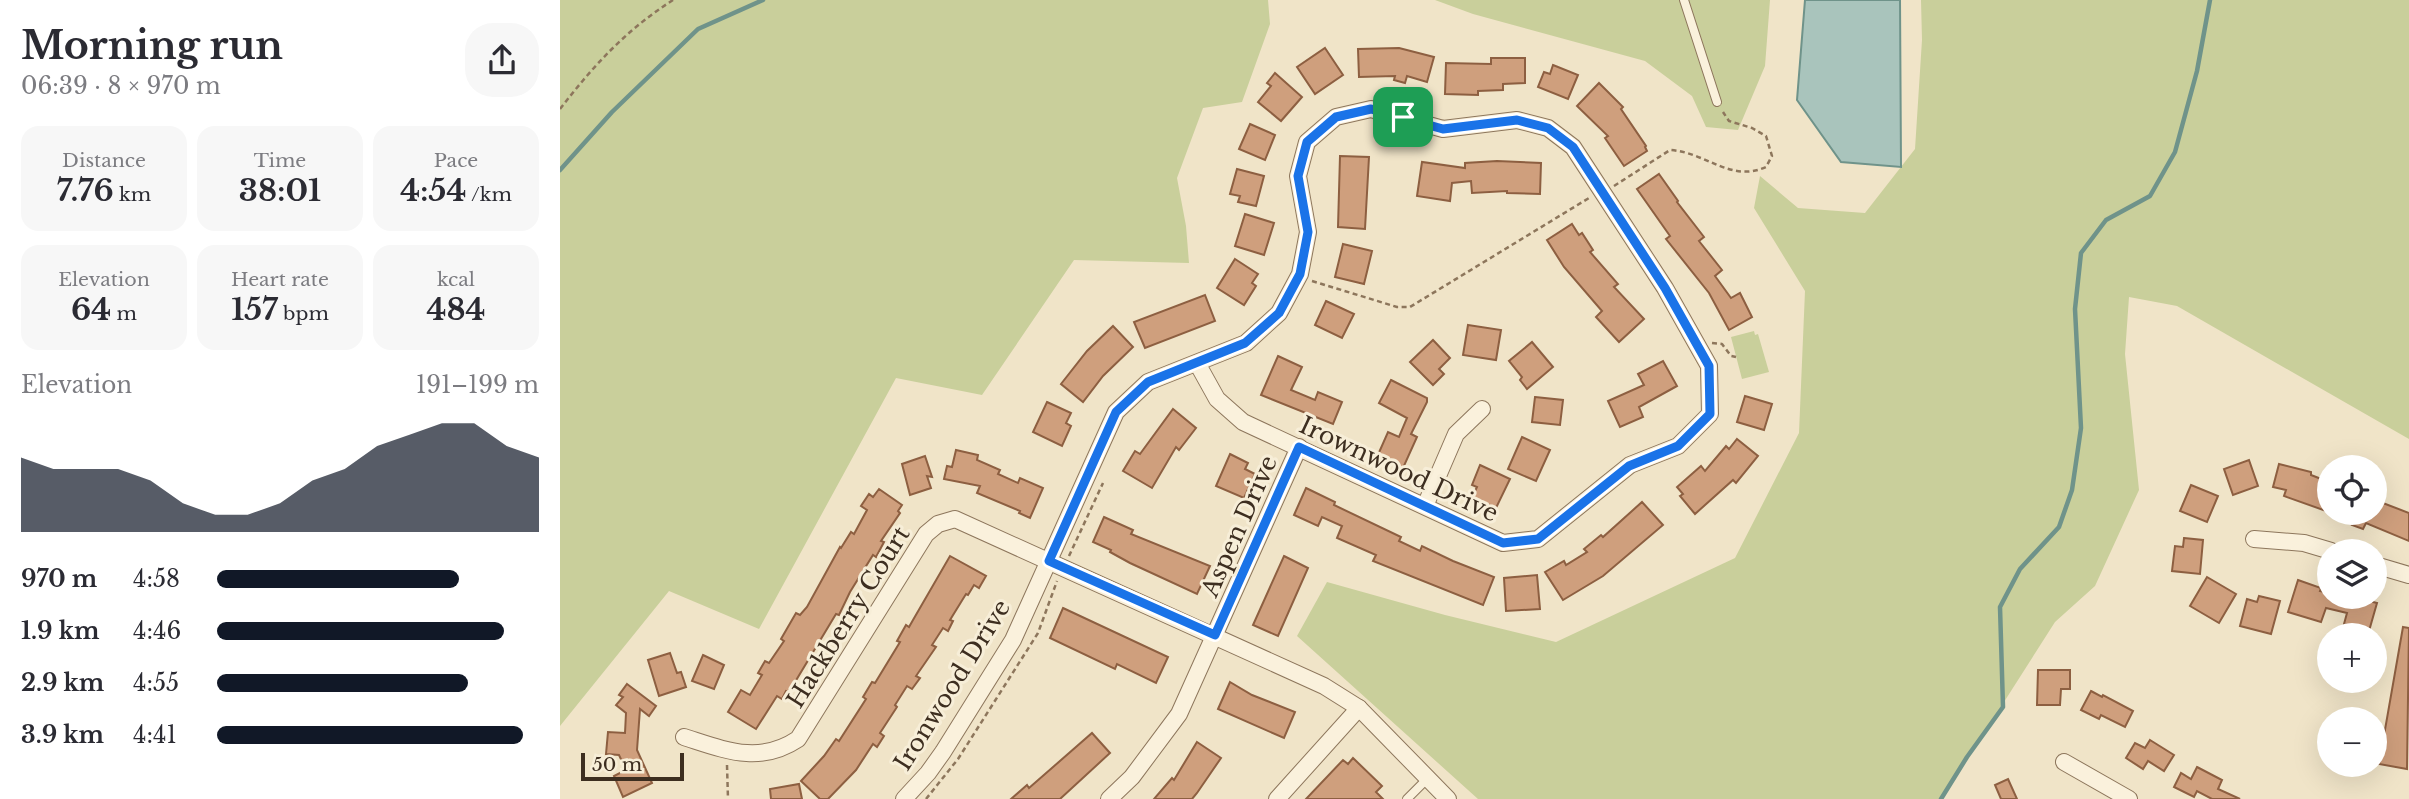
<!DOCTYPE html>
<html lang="en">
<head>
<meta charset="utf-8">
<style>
  :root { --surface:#fff; --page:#f7f7f7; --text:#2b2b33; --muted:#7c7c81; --accent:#111827 }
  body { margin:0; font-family:"Libre Baskerville",serif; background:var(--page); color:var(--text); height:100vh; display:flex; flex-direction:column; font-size:26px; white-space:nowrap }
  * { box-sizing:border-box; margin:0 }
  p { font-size:23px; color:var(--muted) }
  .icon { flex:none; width:38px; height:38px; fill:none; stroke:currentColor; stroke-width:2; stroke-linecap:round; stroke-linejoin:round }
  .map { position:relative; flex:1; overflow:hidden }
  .panel { display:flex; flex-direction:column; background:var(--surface); width:560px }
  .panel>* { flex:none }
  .controls { position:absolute; left:1757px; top:455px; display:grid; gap:14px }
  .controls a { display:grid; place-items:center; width:70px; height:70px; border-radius:50%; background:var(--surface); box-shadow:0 7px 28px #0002; font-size:35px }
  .scale { position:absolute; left:21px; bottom:18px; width:103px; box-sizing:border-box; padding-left:7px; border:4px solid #3d2e20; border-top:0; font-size:19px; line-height:24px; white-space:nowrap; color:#3d2e20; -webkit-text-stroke:5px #f7eed8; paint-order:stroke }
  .pin { position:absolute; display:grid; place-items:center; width:60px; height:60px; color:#fff; margin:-30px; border-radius:14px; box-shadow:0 4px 10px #0006 }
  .round { display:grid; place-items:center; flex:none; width:74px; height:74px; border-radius:28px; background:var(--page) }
  .summary { display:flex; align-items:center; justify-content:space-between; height:119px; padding:0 21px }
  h1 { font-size:38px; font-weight:700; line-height:52px }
  .metrics { display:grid; grid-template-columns:repeat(3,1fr); gap:10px; height:119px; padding:7px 21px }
  .metrics div { display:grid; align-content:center; border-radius:18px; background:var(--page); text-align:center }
  .metrics b { font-size:30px; font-weight:700 }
  .metrics small { font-size:19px; font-weight:400 }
  .metrics p { font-size:19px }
  .chart { height:196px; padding:14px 21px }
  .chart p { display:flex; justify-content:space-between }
  .chart svg { width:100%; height:126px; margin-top:7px; fill:var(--accent); opacity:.7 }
  ul { padding:0 21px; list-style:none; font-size:23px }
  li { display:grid; grid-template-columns:112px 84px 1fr; align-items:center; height:52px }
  li i { height:18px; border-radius:9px; background:var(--accent) }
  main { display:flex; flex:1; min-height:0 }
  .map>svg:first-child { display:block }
  .green { fill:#c9cf9b }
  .water { fill:#a9c4bc; stroke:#6f938a; stroke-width:2 }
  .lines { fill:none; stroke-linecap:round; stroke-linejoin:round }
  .stream { stroke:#6f938a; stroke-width:4.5 }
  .building { fill:#cf9f7d; stroke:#8d5f41; stroke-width:2 }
  .service-casing { stroke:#8d765c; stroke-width:10 }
  .minor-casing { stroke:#8d765c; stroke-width:18 }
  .path { stroke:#8d765c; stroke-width:2.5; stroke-dasharray:5 3.5; stroke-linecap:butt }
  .service { stroke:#faf1dc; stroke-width:8 }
  .minor { stroke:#faf1dc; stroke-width:16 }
  .route-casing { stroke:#fff; stroke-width:14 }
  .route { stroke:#1a73e8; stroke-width:9 }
  .labels { text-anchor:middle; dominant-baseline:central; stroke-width:6; stroke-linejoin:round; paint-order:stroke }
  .street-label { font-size:24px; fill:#3d2e20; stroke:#f7eed8 }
</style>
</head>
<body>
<main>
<section class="panel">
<div class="summary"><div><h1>Morning run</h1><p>06:39 · 8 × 970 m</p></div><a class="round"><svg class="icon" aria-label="share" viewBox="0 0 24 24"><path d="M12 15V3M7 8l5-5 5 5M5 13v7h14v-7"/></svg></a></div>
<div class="metrics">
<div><p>Distance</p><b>7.76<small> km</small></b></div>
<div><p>Time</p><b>38:01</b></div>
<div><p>Pace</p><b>4:54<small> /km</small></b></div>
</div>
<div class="metrics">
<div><p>Elevation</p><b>64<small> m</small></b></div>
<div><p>Heart rate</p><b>157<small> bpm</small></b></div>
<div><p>kcal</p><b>484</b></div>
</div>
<div class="chart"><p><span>Elevation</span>191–199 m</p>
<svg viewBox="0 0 160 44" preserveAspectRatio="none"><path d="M0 44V18L10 22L20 22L30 22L40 26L50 34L60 38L70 38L80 34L90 26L100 22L110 14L120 10L130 6L140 6L150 14L160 18V44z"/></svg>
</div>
<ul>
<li><b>970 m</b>4:58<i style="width:75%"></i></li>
<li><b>1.9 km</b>4:46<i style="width:89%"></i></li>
<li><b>2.9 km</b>4:55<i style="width:78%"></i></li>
<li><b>3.9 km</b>4:41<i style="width:95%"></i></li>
</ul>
</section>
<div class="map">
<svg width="1849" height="799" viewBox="0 0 1849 799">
  <rect width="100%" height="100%" fill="#f0e4c8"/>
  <g class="green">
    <polygon points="0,0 708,0 710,24 682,102 643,108 617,178 626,226 629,263 514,260 422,395 336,378 199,629 109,591 0,726"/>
    <polygon points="875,0 1210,0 1205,66 1178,130 1146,127 1132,96 1085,61 913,14"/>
    <polygon points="1361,0 1849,0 1849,439 1617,306 1569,297 1565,354 1579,490 1535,586 1495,622 1382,799 918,799 737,636 767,582 885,615 996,642 1175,558 1239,433 1245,291 1194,208 1200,176 1238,208 1305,213 1355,149 1362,40"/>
    <polygon points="1194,331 1195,335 1198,334 1209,372 1182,379 1171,337"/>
  </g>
  <polygon class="water" points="1245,0 1340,0 1341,167 1281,162 1237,100"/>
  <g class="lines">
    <g class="stream">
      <polyline points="0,170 52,112 138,29 203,0"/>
      <polyline points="1381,799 1407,757 1443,707 1440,607 1460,569 1499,527 1512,490 1521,428 1515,309 1521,253 1546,220 1590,196 1615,152 1637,71 1650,0"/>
    </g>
  </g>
  <g class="building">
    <polygon points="765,48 783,75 755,94 737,67"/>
    <polygon points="839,48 874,57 867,82 847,76 845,83 834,80 835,76 799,77 798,49"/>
    <polygon points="931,58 965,58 965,83 943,84 943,90 918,91 918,95 885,94 886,63 931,64"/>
    <polygon points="993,65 1018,75 1008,99 978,87 984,72 990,74"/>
    <polygon points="715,73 742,97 721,121 698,102 711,86 707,83"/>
    <polygon points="1039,83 1063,107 1061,109 1086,146 1085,147 1087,151 1064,166 1045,138 1048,136 1017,106"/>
    <polygon points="690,124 715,135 705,160 679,149"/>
    <polygon points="780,156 809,157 805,229 778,227"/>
    <polygon points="937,161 981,163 980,194 947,193 947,191 912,193 911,181 892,183 890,201 857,196 862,162 905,168 905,163"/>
    <polygon points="677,169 704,176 696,206 678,202 680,196 670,194"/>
    <polygon points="1099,174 1118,201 1117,202 1144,237 1139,241 1162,270 1155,276 1171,298 1180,293 1192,317 1169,330 1149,293 1106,239 1110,236 1077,189"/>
    <polygon points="685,214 714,223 704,255 675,246"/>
    <polygon points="1012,224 1019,235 1022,233 1033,250 1030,252 1058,284 1054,287 1084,319 1059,342 1036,317 1042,311 1004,267 987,240"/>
    <polygon points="783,244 812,251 804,284 775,277"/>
    <polygon points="675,259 698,274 692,283 696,286 684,305 657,288"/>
    <polygon points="645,295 655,321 585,348 574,322"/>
    <polygon points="766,301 794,314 782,338 755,325"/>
    <polygon points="908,325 941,330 936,360 903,355"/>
    <polygon points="553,326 573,347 543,376 523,402 501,384 527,351"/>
    <polygon points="873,340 890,358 879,369 884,374 873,385 850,362"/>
    <polygon points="972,342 993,367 967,389 960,380 962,377 949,361"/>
    <polygon points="718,356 742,367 731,390 755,400 758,392 782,402 773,424 701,395"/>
    <polygon points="1103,361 1117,386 1079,407 1083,417 1060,427 1048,401 1084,385 1078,374"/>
    <polygon points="831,380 867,398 867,402 851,434 857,437 843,468 817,457 828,432 839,437 847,418 819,403"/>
    <polygon points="1185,396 1212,404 1204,430 1177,422"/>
    <polygon points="975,397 1003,400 1000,425 972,422"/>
    <polygon points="487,402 511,413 506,423 511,426 502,446 473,432"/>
    <polygon points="613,409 636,428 619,450 616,447 592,488 563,471 575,451 580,454"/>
    <polygon points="962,437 990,450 976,481 948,469"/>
    <polygon points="1177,439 1198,456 1176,483 1173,480 1135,514 1120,496 1123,494 1117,487 1141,466 1145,471 1166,446 1169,449"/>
    <polygon points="396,450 418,455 417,460 440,470 438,474 458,483 460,478 483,488 470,518 459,513 460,511 417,493 420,486 384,479 387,466 392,467"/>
    <polygon points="670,454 688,463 685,469 695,474 684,498 656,486"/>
    <polygon points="365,456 372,477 367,476 371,488 350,495 342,464"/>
    <polygon points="1689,460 1698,486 1673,495 1664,469"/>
    <polygon points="1719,464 1751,472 1751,475 1769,482 1769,512 1724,496 1726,490 1713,487"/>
    <polygon points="920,465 950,479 936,508 912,497 917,487 912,485"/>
    <polygon points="1631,485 1658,496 1647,522 1620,511"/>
    <polygon points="746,488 775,502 774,505 841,537 839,541 860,551 862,546 893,561 934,577 923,605 813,561 816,555 777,538 782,526 762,517 758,526 734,515"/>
    <polygon points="319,489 342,505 338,511 340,513 321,541 324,542 316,557 313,555 290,592 279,615 276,614 229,692 226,691 222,699 217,696 196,729 168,712 181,690 190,695 202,675 198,673 205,661 209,663 224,641 221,639 236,613 240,615 247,607 280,547 281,548 291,532 294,534 307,510 301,506 309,494 313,497"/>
    <polygon points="1815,500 1849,513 1849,541 1806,523 1803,529 1792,525 1794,521 1774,514 1815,513"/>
    <polygon points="1082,502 1103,525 1043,576 1003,600 985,572 1004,561 1006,565 1027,552 1024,549 1041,535 1043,537"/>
    <polygon points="544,517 573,530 571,534 650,566 637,594 570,563 550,552 551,550 533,542"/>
    <polygon points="1624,538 1643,540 1640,574 1612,571 1615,546 1623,547"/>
    <polygon points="390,556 426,576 419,588 414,585 408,595 406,594 390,620 393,621 388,631 383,628 372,645 376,647 356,676 360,678 352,689 347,686 335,705 337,707 320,733 324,736 317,747 313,744 296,770 268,799 260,799 241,781 264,756 276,739 279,741 306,699 303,697 312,682 315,683 340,642 337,641 346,625 349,627 353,620"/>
    <polygon points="724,556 748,568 718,636 693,625"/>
    <polygon points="977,575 980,609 946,611 944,578"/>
    <polygon points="1647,577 1676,594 1659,623 1630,606"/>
    <polygon points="1738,580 1761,588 1760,591 1769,593 1769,597 1793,597 1817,603 1809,631 1784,624 1787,613 1766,608 1761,622 1728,612"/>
    <polygon points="1699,596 1720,601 1711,634 1680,626 1687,599 1697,602"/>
    <polygon points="503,608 608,657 596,683 557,664 555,669 490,638"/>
    <polygon points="1843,627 1849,628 1847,769 1819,764"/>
    <polygon points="110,653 117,673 121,672 126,687 99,696 88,660"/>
    <polygon points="143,655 164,665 154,689 132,681"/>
    <polygon points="1478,670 1510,670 1510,689 1501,689 1500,705 1477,705"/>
    <polygon points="670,682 692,695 735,712 724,738 658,709"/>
    <polygon points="67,684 96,706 89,716 80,709 77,750 92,783 63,797 54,776 66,770 59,755 46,754 48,732 65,733 66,713 56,705 63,697 59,695"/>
    <polygon points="1531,691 1542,697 1543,695 1573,711 1565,727 1541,715 1539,719 1521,710"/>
    <polygon points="532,733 550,753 500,799 451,799 467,785 469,788"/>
    <polygon points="1590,740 1614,755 1604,771 1588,761 1583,769 1566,758 1575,743 1585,748"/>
    <polygon points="637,742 661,758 637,793 632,799 594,799 612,778 614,780"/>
    <polygon points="793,758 822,786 816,792 823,799 746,799 783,760 788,764"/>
    <polygon points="1637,767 1662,780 1658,789 1680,799 1652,799 1637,791 1634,797 1614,787 1621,773 1631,779"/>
    <polygon points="1448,779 1457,799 1441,799 1435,785"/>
    <polygon points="239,784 242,799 211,799 210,789"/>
  </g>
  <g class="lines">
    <defs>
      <g id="service">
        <polyline points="1124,0 1157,102"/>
        <polyline points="847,799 868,778"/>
      </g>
      <g id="minor">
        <polyline points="865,506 896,434 922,409"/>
        <polyline points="1694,539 1744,543 1771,551"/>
        <polyline points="1815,565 1849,575"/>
        <path d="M124,737c41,13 75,28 114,2l128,-205 12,-10 17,-5 369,167 35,22 89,91"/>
        <polyline points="1504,762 1569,799"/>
        <polyline points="344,799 368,773 383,752 453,640 556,412 588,382 686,343 719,313 740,274 748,232 738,176 747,142 776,117 811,109 883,129 957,120 988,128 1013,147 1105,288 1149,366 1150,414 1118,446 1070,465 978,539 943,543 683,422 657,399 637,363"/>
        <polyline points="549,799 572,777 619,714 739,447"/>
        <polyline points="717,799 799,708"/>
      </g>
    </defs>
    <use href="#service" class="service-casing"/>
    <use href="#minor" class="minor-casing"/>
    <g class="path">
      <path d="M0,109c34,-44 66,-79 113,-109"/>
      <path d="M1054,186l56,-36c36,2 60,33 96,17l6,-11 -6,-20 -14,-8 -23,-7 -6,-9"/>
      <polyline points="752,281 837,307 850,307 1029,198"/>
      <polyline points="1152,343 1162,344 1171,356 1176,357"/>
      <polyline points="509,556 543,483"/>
      <polyline points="167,765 168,799"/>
      <polyline points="366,799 398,759 478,633 497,581"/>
    </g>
    <use href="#service" class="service"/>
    <use href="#minor" class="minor"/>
  </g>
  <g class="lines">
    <defs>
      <polygon id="route" points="811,109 883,129 957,120 988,128 1013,147 1105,288 1149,366 1150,414 1118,446 1069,466 978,539 943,543 739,447 655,635 489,561 556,412 588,382 685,343 719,313 740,274 748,232 738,176 747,142 776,117"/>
    </defs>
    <use href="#route" class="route-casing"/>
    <use href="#route" class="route"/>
  </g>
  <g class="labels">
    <g class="street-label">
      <text transform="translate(839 469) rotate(25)">Irownwood Drive</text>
      <text transform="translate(679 526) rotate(-66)">Aspen Drive</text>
      <text transform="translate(288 617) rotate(-58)">Hackberry Court</text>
      <text transform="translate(392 685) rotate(-58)">Ironwood Drive</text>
    </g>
  </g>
</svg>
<div class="controls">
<a><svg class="icon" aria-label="locate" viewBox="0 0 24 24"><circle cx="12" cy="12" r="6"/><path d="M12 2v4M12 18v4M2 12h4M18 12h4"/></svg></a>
<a><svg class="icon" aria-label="layers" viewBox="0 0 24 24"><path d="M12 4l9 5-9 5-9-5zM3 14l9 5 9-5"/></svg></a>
<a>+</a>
<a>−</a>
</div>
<div class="scale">50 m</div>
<div class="pin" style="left:843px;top:117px;background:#1e9e55"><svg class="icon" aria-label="arrive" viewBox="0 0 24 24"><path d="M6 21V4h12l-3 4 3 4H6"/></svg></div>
</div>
</main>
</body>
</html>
